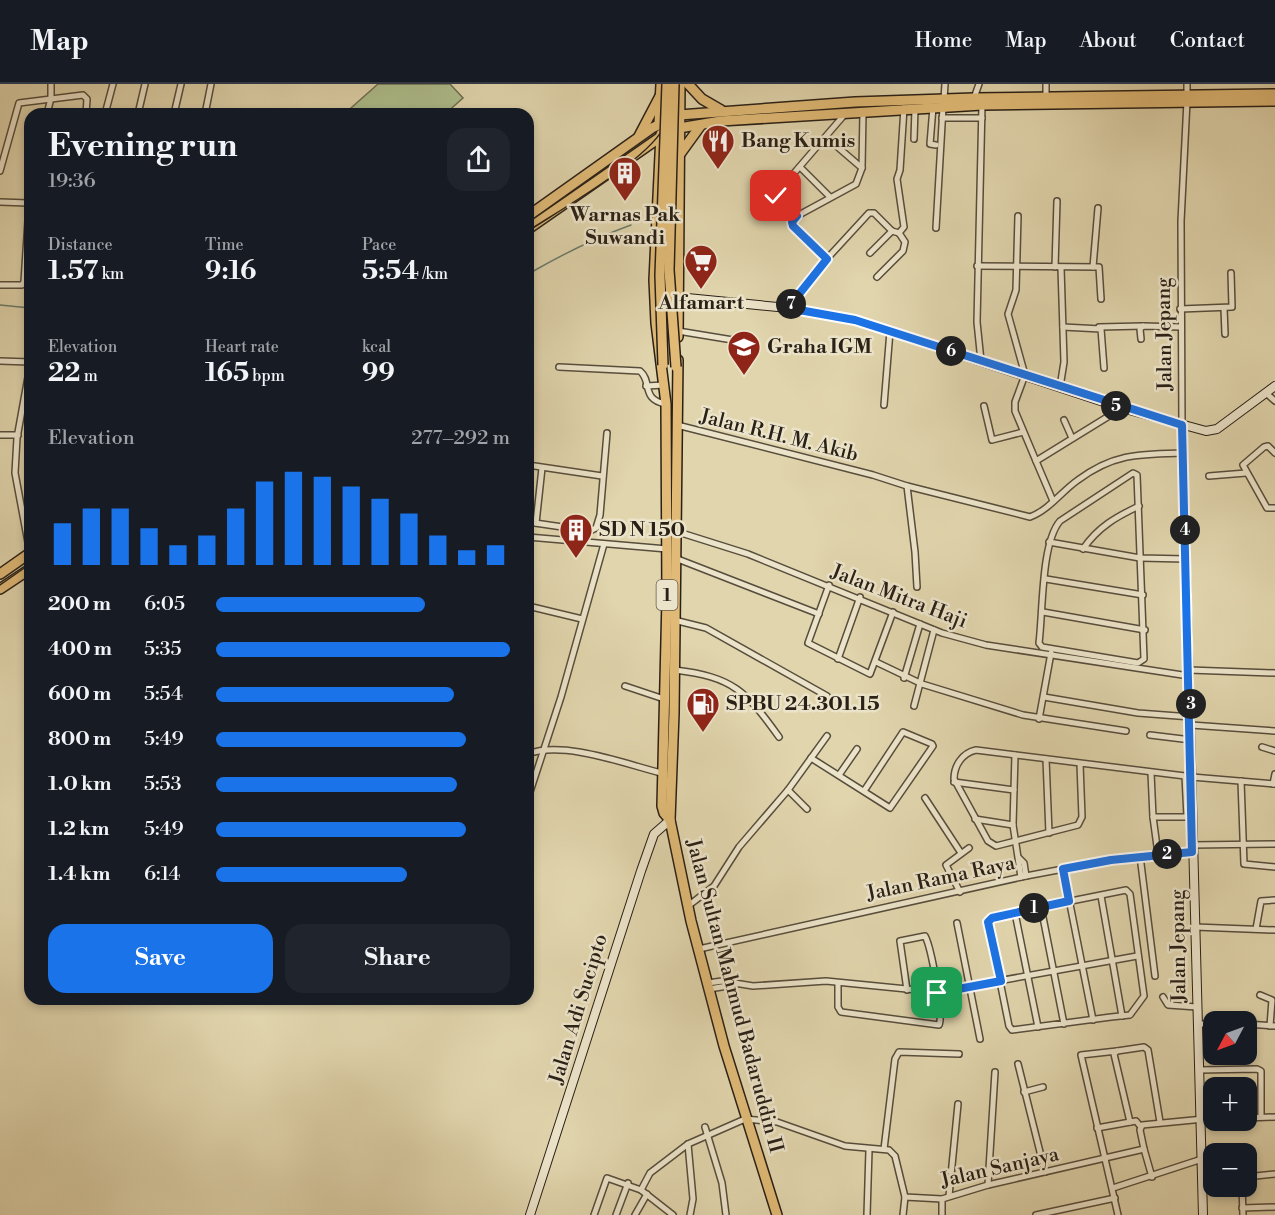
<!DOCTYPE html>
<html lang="en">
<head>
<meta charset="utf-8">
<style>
  :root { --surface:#171b24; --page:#20242c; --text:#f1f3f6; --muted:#9ea1a6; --line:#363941; --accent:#1a73e8 }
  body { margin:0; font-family:"Libre Bodoni",serif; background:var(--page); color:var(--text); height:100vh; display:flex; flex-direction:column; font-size:22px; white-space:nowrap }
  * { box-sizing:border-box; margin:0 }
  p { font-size:20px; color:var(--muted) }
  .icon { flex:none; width:33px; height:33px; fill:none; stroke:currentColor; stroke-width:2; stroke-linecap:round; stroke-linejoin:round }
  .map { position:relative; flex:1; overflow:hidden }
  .details { position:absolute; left:24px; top:24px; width:510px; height:897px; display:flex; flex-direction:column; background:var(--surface); border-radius:18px; box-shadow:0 3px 9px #0003 }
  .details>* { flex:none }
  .needle { width:39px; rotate:229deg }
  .controls { position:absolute; left:1203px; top:927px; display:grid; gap:12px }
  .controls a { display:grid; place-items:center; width:54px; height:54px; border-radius:12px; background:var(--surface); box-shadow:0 3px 9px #0003; font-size:30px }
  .pin { position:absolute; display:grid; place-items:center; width:51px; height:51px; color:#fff; margin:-26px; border-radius:12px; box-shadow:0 3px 9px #0006 }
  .km { position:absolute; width:30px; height:30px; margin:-15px; border-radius:50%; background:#222; color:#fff; font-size:16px; line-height:30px; text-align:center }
  .round { display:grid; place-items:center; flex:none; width:63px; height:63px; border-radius:18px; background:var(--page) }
  .summary { display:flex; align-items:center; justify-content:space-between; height:102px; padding:0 24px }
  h1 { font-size:33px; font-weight:700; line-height:45px }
  .stats { display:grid; grid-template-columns:repeat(3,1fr); gap:9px; height:102px; padding:6px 24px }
  .stats div { display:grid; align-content:center }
  .stats b { font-size:26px; font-weight:700 }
  .stats small { font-size:16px; font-weight:400 }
  .stats p { font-size:16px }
  .chart { height:168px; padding:12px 24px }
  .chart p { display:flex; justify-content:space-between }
  .chart svg { width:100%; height:108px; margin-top:6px; stroke:var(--accent); stroke-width:6 }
  .button { display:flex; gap:12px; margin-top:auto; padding:12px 24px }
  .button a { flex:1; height:69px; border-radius:18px; background:var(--accent); color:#fff; font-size:24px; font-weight:700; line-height:69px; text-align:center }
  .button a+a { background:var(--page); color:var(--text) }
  ul { padding:0 24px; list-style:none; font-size:20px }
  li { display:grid; grid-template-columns:96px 72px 1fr; align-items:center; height:45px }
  li i { height:15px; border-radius:8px; background:var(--accent) }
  header { display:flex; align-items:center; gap:36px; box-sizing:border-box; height:84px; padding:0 30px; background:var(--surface); border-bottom:2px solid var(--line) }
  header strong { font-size:28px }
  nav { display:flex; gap:33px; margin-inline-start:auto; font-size:21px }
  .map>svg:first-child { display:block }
  .green { fill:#aebe8d; stroke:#6c6f52; stroke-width:1.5 }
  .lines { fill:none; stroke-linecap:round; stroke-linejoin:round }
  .stream { stroke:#6a7c6c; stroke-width:1.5 }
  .street-casing { stroke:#574d3c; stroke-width:8 }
  .secondary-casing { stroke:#292017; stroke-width:10 }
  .highway-casing { stroke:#292017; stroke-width:12 }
  .street { stroke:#ece4ca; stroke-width:5 }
  .secondary { stroke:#ece4ca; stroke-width:8 }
  .highway { stroke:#e0ba76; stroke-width:9 }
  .tram { stroke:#292017; stroke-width:1.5 }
  .highway-bridge-casing { stroke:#292017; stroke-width:12; stroke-linecap:butt }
  .highway-bridge { stroke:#e0ba76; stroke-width:9 }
  .route-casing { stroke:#fff; stroke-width:12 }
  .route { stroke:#1a73e8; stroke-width:8 }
  .labels { text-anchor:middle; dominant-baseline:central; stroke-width:5; stroke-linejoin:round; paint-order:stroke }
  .shield { fill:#ece4ca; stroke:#645b4d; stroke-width:1.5 }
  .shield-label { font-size:18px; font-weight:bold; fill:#292017 }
  .poi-label { font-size:20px; font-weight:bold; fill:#292017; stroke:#ece4ca; text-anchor:start }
  .street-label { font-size:20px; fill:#292017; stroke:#ece4ca }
</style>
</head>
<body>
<header>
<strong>Map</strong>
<nav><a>Home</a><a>Map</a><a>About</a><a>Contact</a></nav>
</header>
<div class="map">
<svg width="1275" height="1131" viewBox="0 0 1275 1131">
  <rect width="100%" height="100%" fill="#e1d5ad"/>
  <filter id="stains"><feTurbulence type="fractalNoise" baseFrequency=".00333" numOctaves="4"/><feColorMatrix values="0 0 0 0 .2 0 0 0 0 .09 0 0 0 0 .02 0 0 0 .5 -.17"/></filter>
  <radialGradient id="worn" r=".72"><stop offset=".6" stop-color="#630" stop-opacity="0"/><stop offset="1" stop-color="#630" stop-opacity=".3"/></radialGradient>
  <polygon class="green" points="378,0 450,0 463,14 445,30 357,30 351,24"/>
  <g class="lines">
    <g class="stream">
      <path d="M528,199l2,-10c33,-19 65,-35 101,-48"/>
      <polyline points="0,221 30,224"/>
      <polyline points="528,222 532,231 528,234"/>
    </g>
    <defs>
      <g id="street">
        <polyline points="1187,10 1187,0"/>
        <polyline points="1046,12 1046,0"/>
        <polyline points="974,14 979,0"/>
        <polyline points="944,15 945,0"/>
        <polyline points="933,23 930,60 936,61"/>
        <polyline points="47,30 51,14 51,0"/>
        <polyline points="105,30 113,0"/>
        <polyline points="138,30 145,0"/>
        <polyline points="174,30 181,0"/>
        <polyline points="205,30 211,0"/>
        <polyline points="942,34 982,34"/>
        <polyline points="826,53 862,84"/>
        <polyline points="914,55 915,25"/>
        <polyline points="800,83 830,113"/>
        <polyline points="0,87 19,19 83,11 87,15 86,30"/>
        <polyline points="0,118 28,119"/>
        <polyline points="797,132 776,110 845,30"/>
        <polyline points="1018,132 1016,206 1008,230 1025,291 1015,318 1015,327 1036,377 1122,324"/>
        <polyline points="936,144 943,23"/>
        <polyline points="870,169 892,147"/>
        <polyline points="827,175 792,138 797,132 856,100 862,84 863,28"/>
        <polyline points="977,182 1099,183 1101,215"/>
        <polyline points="1055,183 1057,117"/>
        <polyline points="1093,183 1098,124"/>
        <polyline points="877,193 903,167 905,158 899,149"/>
        <polyline points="0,201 22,201 24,198 30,106"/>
        <polyline points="788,224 812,191 869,129 874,129 892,147 899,149 904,143 897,95 900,86 904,24"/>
        <polyline points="1224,224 1225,250"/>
        <polyline points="1180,225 1232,223 1231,189"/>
        <polyline points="1063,243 1101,245 1104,284"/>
        <polyline points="1099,243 1143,242"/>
        <polyline points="678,247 751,259"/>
        <polyline points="1141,255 1140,245 1143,242 1181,243"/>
        <polyline points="0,277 30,278"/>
        <polyline points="981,277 977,238 982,21"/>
        <path d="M559,283l81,4c13,11 0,28 26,33"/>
        <polyline points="646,302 664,301"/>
        <polyline points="1060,303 1064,278 1061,184"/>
        <polyline points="1266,309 1275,317"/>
        <polyline points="884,321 890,247"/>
        <polyline points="984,322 992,356 1023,348"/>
        <polyline points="1064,336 1072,354"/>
        <polyline points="677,341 873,391 907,402 915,468 917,503"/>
        <polyline points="1182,341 1181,137 1187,17"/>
        <polyline points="0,351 18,351"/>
        <polyline points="1275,369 1268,362 1264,363 1243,381 1267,424 1275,424"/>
        <polyline points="1036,377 1053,417"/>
        <polyline points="528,381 602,392"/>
        <path d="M1133,389l4,2 7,184 -6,4 -96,-16 -3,-4c4,-31 2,-100 21,-122z"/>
        <polyline points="1209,392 1246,389"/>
        <path d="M907,402l123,31c19,-7 32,-26 48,-37 36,-27 63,-26 105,-27"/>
        <polyline points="528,438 590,447 596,444 600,431 607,349"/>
        <polyline points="536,439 542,384"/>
        <polyline points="675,447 748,470 942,549 986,561 1189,592"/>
        <polyline points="528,453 667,465"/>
        <polyline points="1049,458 1140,474 1186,475"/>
        <path d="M1083,465c15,-22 33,-32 56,-43"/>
        <polyline points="30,469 15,389 17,354 30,282"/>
        <polyline points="675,474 819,530"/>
        <polyline points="1046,495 1143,511"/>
        <polyline points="829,501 808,559 870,590 893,528"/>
        <polyline points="528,522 582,535"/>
        <polyline points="1043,528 1145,546"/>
        <polyline points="674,536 706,544 827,612"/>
        <polyline points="838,575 860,513"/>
        <polyline points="876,578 922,600 1023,631 1126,647"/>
        <path d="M675,586c58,7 71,21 104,67"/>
        <polyline points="1189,586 1275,589"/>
        <polyline points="904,594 920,540"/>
        <polyline points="625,602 664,615"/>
        <polyline points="1044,613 1138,629 1191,633"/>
        <polyline points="914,622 934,546"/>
        <polyline points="1039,635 1051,569"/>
        <polyline points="1191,641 1275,647"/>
        <polyline points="1150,651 1191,656"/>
        <polyline points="1262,663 1275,667"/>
        <path d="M528,670c36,-14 100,11 137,20"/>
        <polyline points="1015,671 1013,741 1021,793"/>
        <polyline points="811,674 890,724 933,662 932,660 903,648 864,707"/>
        <polyline points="1046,675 1049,749"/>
        <path d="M1080,680l2,53 -4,8 -82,21 -8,-5 -34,-62c0,-13 8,-26 22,-29l209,26 2,41h-34"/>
        <polyline points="1151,689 1153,733 1158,770"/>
        <polyline points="839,691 857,665"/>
        <polyline points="1192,693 1275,700"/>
        <polyline points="1241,697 1244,780 1275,783"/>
        <polyline points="954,698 1014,706"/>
        <polyline points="1273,700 1275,690"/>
        <polyline points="788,706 807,725"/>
        <polyline points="528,714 561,613 604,460"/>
        <polyline points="925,714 961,769"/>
        <polyline points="975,735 1013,741"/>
        <polyline points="1192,761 1274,760"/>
        <polyline points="1140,772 1155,892"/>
        <polyline points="1019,774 1024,779 1026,792"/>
        <polyline points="1063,785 1093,936"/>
        <polyline points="960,808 946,781 969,764"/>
        <polyline points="1101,812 1122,932"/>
        <polyline points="688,822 714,802 739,763 788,706 827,652"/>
        <polyline points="1041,823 1126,806 1130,810 1144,912 1130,931 1111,933 1012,946 1009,942 988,838 992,834 1041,823 1064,940"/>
        <polyline points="1015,829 1038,943"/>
        <polyline points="957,839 980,955"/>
        <polyline points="1195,843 1275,846"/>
        <polyline points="1256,845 1261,817 1275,816"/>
        <polyline points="699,865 1026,792 1111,776 1192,768"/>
        <polyline points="708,899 722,897 753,902 826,897 937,908 1137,872"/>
        <path d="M838,899v24l3,5 98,13c5,-10 -8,-78 -14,-89l-25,5 7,49"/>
        <polyline points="709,905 734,901"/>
        <polyline points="1260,911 1272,916 1270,942"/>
        <polyline points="1163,913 1168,921 1197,923"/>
        <polyline points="1197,940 1214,940"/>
        <polyline points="1246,940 1275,942"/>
        <polyline points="1117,967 1081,971 1118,1131"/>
        <polyline points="1018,980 1045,1088"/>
        <polyline points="1199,986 1257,985 1261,987 1261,1033"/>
        <polyline points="1024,1008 1043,1003"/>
        <polyline points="1246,1034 1275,1033"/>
        <polyline points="1130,1038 1114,970 1117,967 1144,963 1148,966 1160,1038"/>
        <polyline points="705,1043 722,1099 726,1131"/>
        <polyline points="1097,1044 1136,1037 1141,1043"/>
        <polyline points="688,1060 693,1115 690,1131"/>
        <polyline points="884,1065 895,975 899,968 959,970"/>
        <polyline points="1144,1065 1152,1093"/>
        <polyline points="1246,1093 1275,1090"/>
        <polyline points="988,1101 995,988"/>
        <polyline points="1242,1102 1243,1131"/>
        <polyline points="1113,1104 1202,1075"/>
        <polyline points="641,1106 673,1131"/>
        <polyline points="949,1112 958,1020"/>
        <polyline points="1242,1124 1275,1123"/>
        <polyline points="594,1131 607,1094 641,1106 650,1089 688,1060 745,1035 777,1038 845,1062 889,1066 895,1072 905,1113 942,1115 988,1101 1144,1065 1140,1046 1142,1041 1214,1034"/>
        <polyline points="616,1131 628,1099"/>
        <polyline points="635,1131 647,1110"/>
        <polyline points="867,1131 869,1066"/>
        <polyline points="903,1131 905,1113"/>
        <polyline points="942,1131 942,1115"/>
        <polyline points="1036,1131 1115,1114"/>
      </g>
      <g id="secondary">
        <polyline points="677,213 788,224 855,236 1122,324 1206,347 1217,345 1275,302"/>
        <polyline points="1182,341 1203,1131"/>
        <polyline points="530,1131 641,787 654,750 670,736"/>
      </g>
      <g id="highway">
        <polyline points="688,0 702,15 721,26"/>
        <polyline points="659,40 661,0"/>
        <polyline points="661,50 654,196 656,239 666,320 667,514 662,722 664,729 670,736"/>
        <polyline points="639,52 660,12"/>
        <polyline points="680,70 701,41"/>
        <polyline points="528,132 652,44 679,31 855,18 974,14 1275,10"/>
        <polyline points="528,145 659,54 679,44 721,37 982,21 1275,17"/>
        <polyline points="678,253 680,0"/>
        <polyline points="678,276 674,629 670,736 691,837 724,962 777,1131"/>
        <polyline points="0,490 30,469"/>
        <polyline points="0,505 30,485"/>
      </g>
    </defs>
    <use href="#street" class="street-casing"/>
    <use href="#secondary" class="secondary-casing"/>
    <use href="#highway" class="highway-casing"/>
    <use href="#street" class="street"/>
    <use href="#secondary" class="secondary"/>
    <use href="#highway" class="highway"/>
    <g class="tram">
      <path d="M528,147c34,-22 117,-70 135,-102 8,-15 9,-29 10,-45"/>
      <polyline points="0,501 30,480"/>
    </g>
    <defs>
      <g id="highway-bridge">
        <polyline points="674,0 669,186 676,283"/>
        <polyline points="663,281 660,191 667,0"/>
      </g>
    </defs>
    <use href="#highway-bridge" class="highway-bridge-casing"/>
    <use href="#highway-bridge" class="highway-bridge"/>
  </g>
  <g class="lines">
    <defs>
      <polyline id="route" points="776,112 797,132 792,138 793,142 827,175 788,224 855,236 1182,341 1192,768 1111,776 1063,785 1069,817 992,834 988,838 1001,897 937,909"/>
    </defs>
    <use href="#route" class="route-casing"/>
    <use href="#route" class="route"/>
  </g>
  <defs>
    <symbol id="restaurant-pin" viewBox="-11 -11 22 30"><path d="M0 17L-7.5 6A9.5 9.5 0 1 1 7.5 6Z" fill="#8f2418" stroke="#ece4ca"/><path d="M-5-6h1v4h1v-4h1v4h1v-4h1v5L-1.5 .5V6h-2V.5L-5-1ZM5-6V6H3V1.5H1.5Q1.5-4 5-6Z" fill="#fff"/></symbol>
    <symbol id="building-pin" viewBox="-11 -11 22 30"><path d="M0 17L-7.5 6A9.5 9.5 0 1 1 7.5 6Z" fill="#8f2418" stroke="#ece4ca"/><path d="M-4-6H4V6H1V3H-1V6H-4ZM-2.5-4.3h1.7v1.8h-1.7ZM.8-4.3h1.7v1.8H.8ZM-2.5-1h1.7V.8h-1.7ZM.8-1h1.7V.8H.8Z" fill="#fff"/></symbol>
    <symbol id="supermarket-pin" viewBox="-11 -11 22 30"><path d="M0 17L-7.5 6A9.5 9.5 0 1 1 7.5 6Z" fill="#8f2418" stroke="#ece4ca"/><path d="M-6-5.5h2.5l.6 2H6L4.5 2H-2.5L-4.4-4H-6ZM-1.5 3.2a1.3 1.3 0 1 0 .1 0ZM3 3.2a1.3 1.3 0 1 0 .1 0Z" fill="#fff"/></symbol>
    <symbol id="school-pin" viewBox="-11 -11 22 30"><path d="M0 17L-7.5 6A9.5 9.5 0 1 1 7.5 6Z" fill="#8f2418" stroke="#ece4ca"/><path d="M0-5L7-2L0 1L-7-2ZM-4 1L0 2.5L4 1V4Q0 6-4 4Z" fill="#fff"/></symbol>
    <symbol id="fuel-pin" viewBox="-11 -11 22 30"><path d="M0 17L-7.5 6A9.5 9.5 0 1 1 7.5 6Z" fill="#8f2418" stroke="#ece4ca"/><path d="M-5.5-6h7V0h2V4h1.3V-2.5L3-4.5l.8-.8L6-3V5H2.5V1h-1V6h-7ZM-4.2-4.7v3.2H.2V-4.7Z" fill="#fff"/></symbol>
  </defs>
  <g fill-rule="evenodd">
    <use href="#restaurant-pin" x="699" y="38" width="38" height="52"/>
    <use href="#building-pin" x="606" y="70" width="38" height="52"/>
    <use href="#supermarket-pin" x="682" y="158" width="38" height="52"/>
    <use href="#school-pin" x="725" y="244" width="38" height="52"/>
    <use href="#building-pin" x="557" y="427" width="38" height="52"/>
    <use href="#fuel-pin" x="684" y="601" width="38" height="52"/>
  </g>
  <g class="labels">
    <rect class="shield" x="656.5" y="496" width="21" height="30" rx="4.5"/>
    <g class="shield-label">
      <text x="667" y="511">1</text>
    </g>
    <g class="poi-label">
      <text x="741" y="57">Bang Kumis</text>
      <text x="625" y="131" text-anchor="middle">Warnas Pak<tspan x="625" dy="23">Suwandi</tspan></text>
      <text x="701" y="219" text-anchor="middle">Alfamart</text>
      <text x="767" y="263">Graha IGM</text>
      <text x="599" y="446">SD N 150</text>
      <text x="726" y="620">SPBU 24.301.15</text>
    </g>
    <g class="street-label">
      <text transform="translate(1165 250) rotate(-91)">Jalan Jepang</text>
      <text transform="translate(779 352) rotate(14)">Jalan R.H. M. Akib</text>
      <text transform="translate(899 513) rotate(21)">Jalan Mitra Haji</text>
      <text transform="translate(941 795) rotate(-12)">Jalan Rama Raya</text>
      <text transform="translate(1179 862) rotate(-91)">Jalan Jepang</text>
      <text transform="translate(734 912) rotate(75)">Jalan Sultan Mahmud Badaruddin II</text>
      <text transform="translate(579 925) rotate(-73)">Jalan Adi Sucipto</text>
      <text transform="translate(1000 1084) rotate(-13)">Jalan Sanjaya</text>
    </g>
  </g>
  <rect width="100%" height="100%" filter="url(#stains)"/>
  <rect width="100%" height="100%" fill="url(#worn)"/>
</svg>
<div class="controls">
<a><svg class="needle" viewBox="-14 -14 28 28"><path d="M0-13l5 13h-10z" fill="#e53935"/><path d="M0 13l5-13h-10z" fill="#9ea1a6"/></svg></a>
<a>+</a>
<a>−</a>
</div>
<div class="pin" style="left:937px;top:909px;background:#1e9e55"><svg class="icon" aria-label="arrive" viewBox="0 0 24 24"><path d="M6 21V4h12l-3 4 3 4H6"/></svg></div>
<div class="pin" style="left:776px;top:112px;background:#d93025"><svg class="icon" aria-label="check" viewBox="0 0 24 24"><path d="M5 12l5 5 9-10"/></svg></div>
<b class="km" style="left:1034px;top:824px">1</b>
<b class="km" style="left:1167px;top:770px">2</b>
<b class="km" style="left:1191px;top:620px">3</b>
<b class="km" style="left:1185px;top:446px">4</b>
<b class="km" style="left:1116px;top:322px">5</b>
<b class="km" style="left:951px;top:267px">6</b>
<b class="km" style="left:791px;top:220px">7</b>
<section class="details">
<div class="summary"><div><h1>Evening run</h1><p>19:36</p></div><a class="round"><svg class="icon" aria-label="share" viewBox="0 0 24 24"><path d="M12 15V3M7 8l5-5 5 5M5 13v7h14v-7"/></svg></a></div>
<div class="stats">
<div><p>Distance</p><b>1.57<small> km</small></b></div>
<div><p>Time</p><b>9:16</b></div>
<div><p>Pace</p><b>5:54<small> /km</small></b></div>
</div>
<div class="stats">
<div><p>Elevation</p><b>22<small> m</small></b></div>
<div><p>Heart rate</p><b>165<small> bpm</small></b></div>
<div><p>kcal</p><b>99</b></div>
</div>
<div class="chart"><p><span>Elevation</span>277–292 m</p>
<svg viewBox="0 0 160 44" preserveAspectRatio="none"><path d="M5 44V27M15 44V21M25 44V21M35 44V29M45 44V36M55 44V32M65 44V21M75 44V10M85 44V6M95 44V8M105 44V12M115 44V17M125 44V23M135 44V32M145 44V38M155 44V36"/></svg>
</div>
<ul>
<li><b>200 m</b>6:05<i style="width:71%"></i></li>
<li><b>400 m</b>5:35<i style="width:100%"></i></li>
<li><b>600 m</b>5:54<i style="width:81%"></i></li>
<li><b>800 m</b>5:49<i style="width:85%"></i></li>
<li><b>1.0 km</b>5:53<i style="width:82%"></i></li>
<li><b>1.2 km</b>5:49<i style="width:85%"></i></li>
<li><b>1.4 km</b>6:14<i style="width:65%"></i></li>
</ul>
<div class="button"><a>Save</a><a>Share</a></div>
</section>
</div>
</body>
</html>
